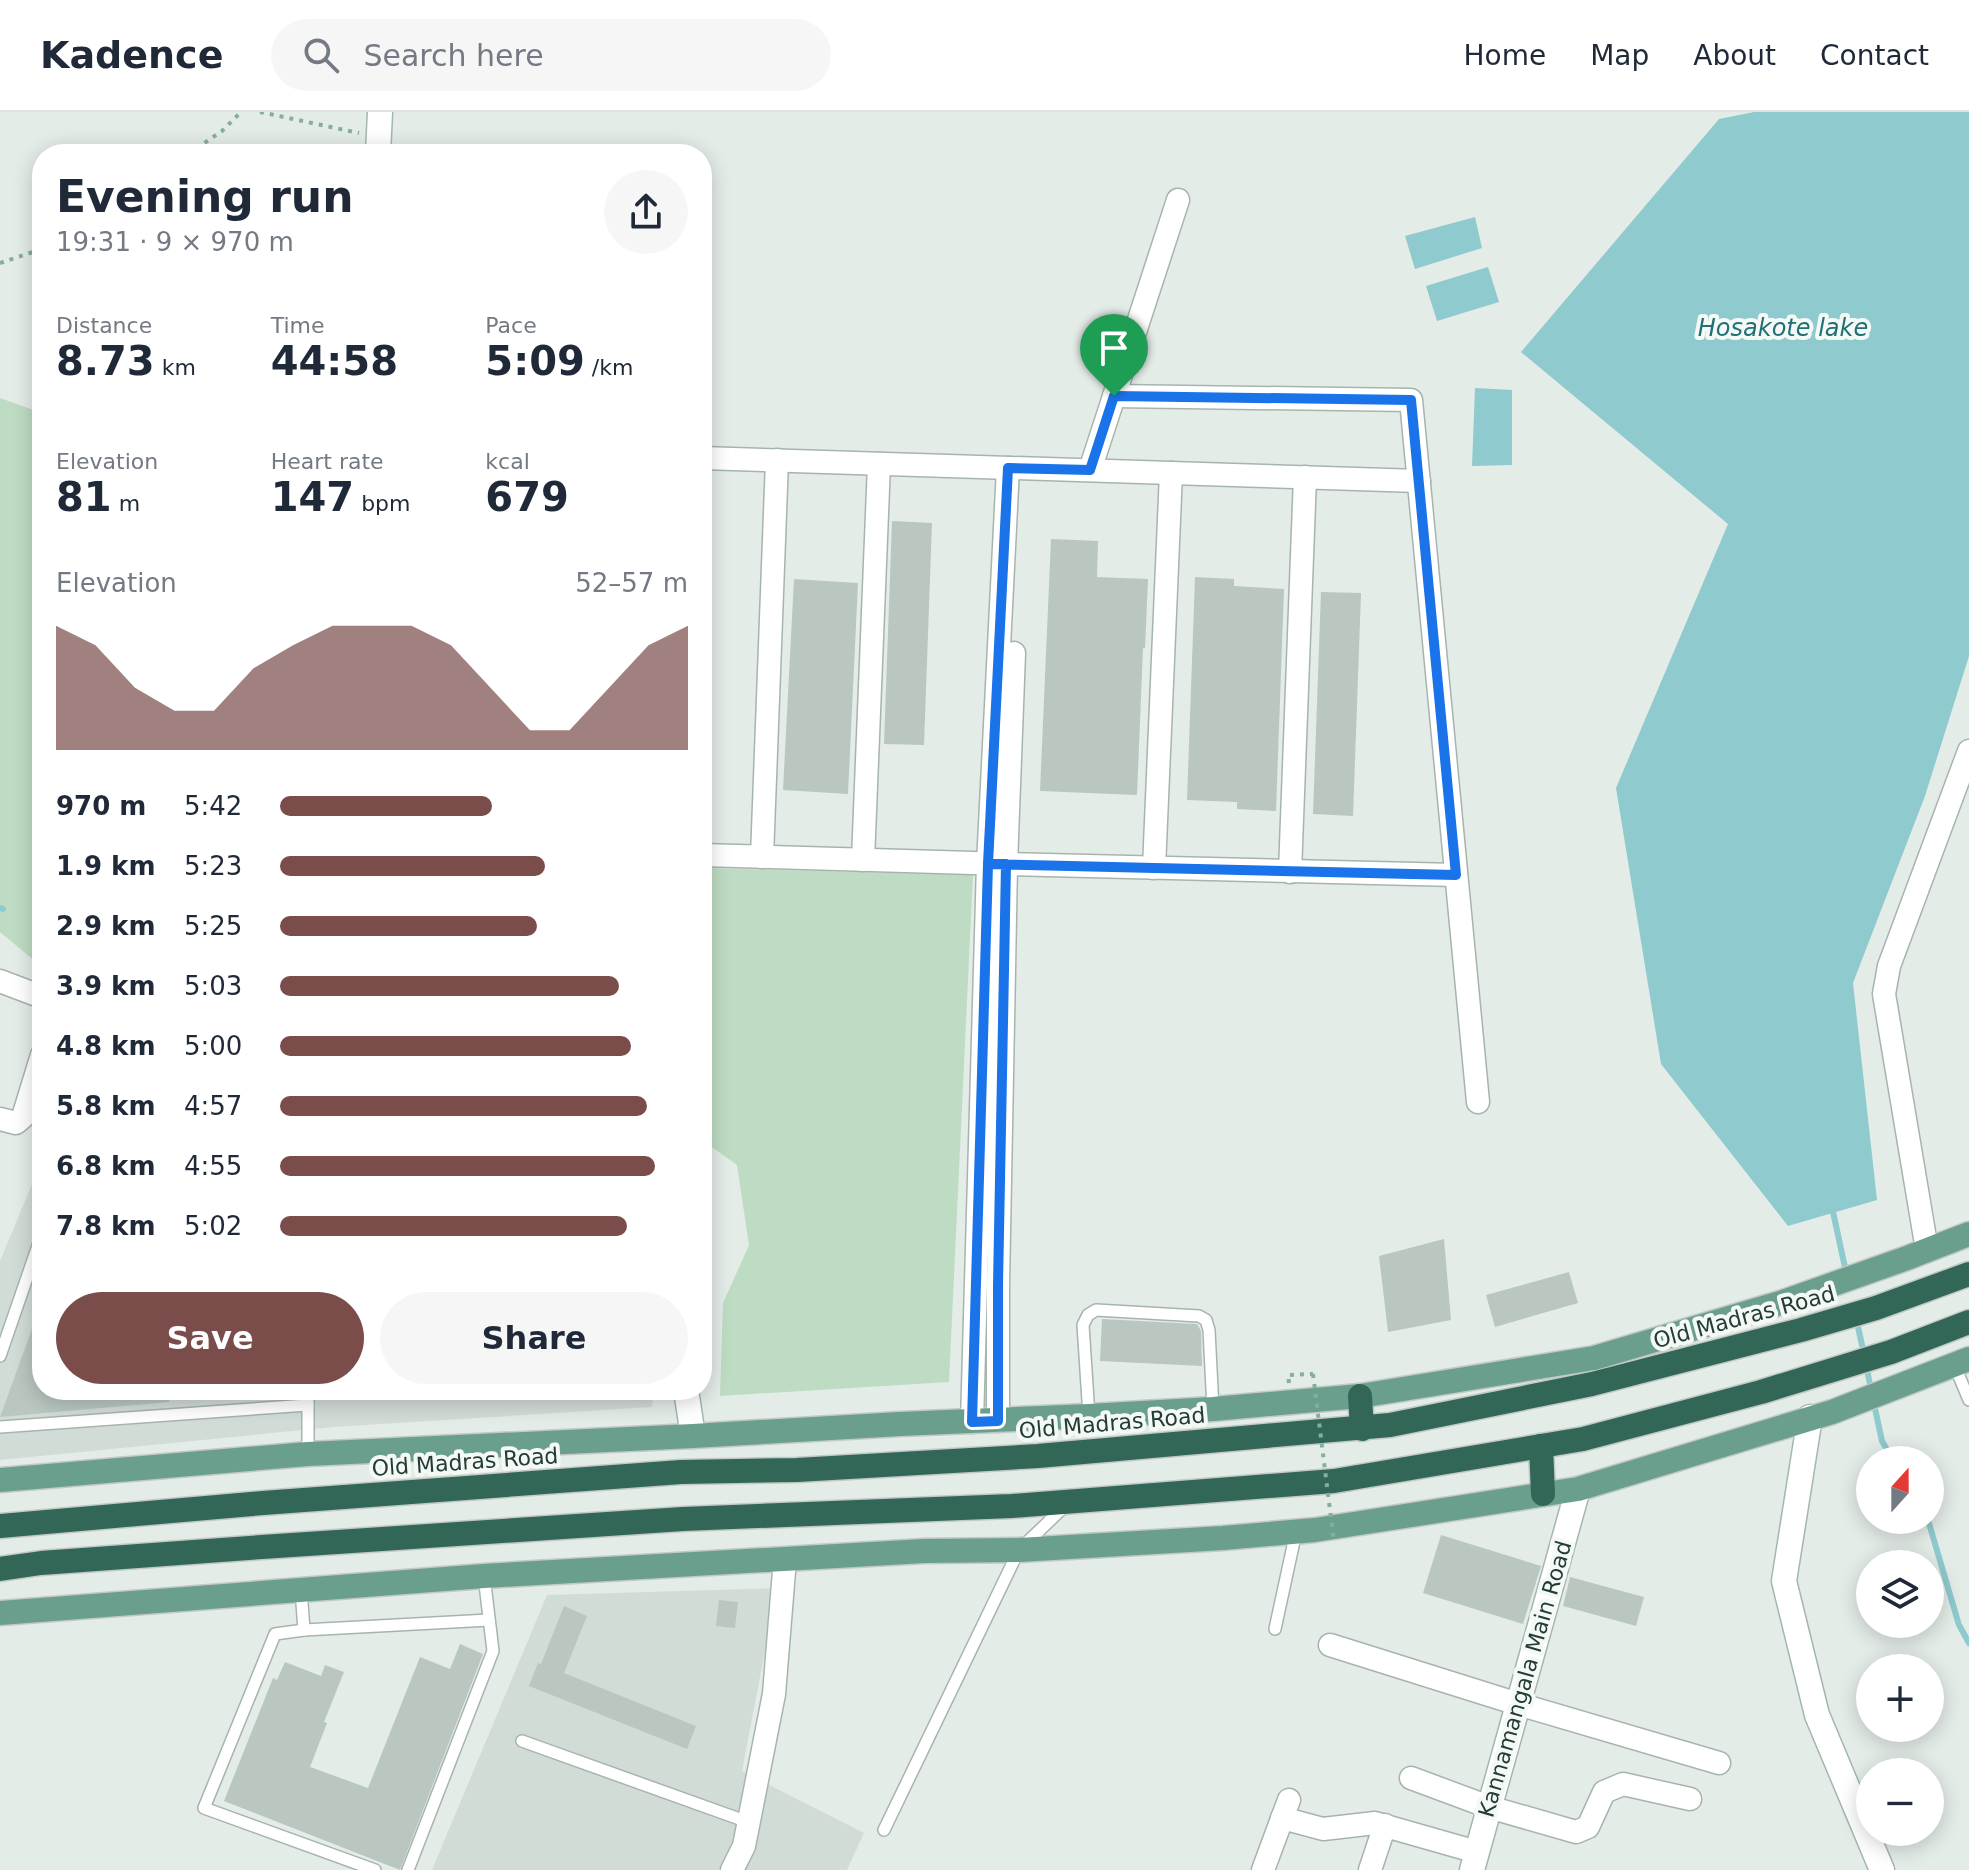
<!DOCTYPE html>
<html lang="en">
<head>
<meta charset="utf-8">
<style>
  :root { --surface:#fff; --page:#f6f6f7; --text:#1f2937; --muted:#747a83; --line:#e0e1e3; --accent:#7a4d4b }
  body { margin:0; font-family:"DejaVu Sans",sans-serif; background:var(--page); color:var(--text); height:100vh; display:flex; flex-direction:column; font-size:30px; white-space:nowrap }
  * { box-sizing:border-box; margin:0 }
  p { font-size:26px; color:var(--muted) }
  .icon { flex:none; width:44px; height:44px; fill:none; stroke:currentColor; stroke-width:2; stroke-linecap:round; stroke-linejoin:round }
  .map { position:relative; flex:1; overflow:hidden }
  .sheet { position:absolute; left:32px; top:32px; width:680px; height:1256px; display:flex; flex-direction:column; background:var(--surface); border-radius:32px; box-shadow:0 4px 20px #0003 }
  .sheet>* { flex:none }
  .needle { width:52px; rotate:21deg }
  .buttons { position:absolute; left:1856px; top:1334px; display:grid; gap:16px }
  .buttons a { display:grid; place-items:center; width:88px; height:88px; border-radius:50%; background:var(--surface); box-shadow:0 4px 20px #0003; font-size:40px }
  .pin { position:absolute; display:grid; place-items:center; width:68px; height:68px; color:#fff; margin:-82px -34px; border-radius:50% 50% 50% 0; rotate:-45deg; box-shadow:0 0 8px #0007 }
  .pin .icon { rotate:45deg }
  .round { display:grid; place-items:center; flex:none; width:84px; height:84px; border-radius:42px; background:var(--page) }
  .head { display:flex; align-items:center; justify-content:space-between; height:136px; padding:0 24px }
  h1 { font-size:44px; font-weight:700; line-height:60px }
  .stats { display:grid; grid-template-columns:repeat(3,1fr); gap:12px; height:136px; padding:8px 24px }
  .stats div { display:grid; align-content:center }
  .stats b { font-size:40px; font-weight:700 }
  .stats small { font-size:22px; font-weight:400 }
  .stats p { font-size:22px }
  .chart { height:224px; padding:16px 24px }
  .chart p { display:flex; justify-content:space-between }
  .chart svg { width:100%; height:144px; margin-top:8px; fill:var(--accent); opacity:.7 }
  .primary-button { display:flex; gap:16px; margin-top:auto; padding:16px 24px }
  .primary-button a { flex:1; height:92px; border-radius:48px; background:var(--accent); color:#fff; font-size:32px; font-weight:700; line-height:92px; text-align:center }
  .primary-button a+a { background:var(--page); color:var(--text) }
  ul { padding:0 24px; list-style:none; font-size:26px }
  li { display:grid; grid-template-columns:128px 96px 1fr; align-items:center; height:60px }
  li i { height:20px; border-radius:10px; background:var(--accent) }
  header { display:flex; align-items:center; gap:48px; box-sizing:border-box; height:112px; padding:0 40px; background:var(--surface); border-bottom:2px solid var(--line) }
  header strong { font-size:38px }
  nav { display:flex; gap:44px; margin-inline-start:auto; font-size:28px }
  .search { width:560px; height:72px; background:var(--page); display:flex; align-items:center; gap:20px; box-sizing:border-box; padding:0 28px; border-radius:44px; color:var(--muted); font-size:30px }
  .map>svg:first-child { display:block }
  .built { fill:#d2dcd6 }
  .green { fill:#bedcc3 }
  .water { fill:#8fcace }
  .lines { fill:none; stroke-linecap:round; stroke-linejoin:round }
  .stream { stroke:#8fcace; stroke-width:6 }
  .building { fill:#b9c7c0 }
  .lane-casing { stroke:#a7b4ae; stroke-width:14 }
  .street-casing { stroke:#a7b4ae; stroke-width:25 }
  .secondary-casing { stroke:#a2b7ae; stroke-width:27 }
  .primary-casing { stroke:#c2c9c6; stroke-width:27 }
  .highway-casing { stroke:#c2c9c6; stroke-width:27 }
  .path { stroke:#86ae9e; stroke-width:4; stroke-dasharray:4 6; stroke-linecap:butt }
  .lane { stroke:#fff; stroke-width:11 }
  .street { stroke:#fff; stroke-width:22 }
  .secondary { stroke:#fff; stroke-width:24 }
  .primary { stroke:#6b9f8d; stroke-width:24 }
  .highway { stroke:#326757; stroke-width:24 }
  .path-bridge { stroke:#86ae9e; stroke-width:4; stroke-dasharray:4 6; stroke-linecap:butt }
  .route-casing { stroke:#fff; stroke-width:16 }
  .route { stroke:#1a73e8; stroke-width:10 }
  .labels { text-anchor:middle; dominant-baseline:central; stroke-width:8; stroke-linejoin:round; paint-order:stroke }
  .street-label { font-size:22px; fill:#243d34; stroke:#f4f9f6 }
  .water-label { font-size:24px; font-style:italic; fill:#217075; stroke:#f4f9f6 }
</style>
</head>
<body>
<header>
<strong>Kadence</strong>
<div class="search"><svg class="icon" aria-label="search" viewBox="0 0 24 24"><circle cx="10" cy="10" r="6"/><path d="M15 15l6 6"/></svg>Search here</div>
<nav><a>Home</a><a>Map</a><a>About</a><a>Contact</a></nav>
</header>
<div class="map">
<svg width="1969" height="1758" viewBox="0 0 1969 1758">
  <rect width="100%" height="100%" fill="#e4ece8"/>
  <g class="built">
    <polygon points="42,1048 42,1278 654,1278 652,1295 333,1315 0,1348 0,1149"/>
    <polygon points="777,1476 742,1659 864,1721 847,1758 432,1758 547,1483"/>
  </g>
  <g class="green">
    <polygon points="0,286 42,301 42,855 0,820"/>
    <polygon points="702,756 973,763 949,1270 720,1284 723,1191 749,1133 737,1053 702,1028"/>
  </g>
  <g class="water">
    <polygon points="1754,0 1969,0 1969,544 1925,684 1853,871 1877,1088 1788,1114 1661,952 1616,676 1728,412 1521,240 1719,7"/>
    <polygon points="1475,105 1482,136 1415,157 1405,124"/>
    <polygon points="1488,155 1499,190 1437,209 1426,174"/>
    <polygon points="1475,276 1512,278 1512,353 1472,354"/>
  </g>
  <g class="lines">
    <g class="stream">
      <polyline points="0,796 3,797"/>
      <polyline points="1833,1100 1846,1160"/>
      <polyline points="1856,1206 1864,1242"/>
      <polyline points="1866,1253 1871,1277"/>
      <polyline points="1874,1292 1882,1329 1893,1348"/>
      <polyline points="1928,1408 1959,1513 1969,1531"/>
    </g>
  </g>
  <g class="building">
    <polygon points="892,409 932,411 924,633 884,632"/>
    <polygon points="1051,427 1098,429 1097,465 1148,467 1145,536 1143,536 1137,683 1040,679"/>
    <polygon points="1195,465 1234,467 1234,474 1284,477 1276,699 1237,697 1237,690 1187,688"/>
    <polygon points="794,467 858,471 848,682 783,678"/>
    <polygon points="1321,480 1361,481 1353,704 1313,702"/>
    <polygon points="1444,1127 1451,1208 1388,1220 1379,1144"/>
    <polygon points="1569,1160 1578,1191 1495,1215 1486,1183"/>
    <polygon points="40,1195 42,1196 42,1278 169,1278 169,1290 0,1305"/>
    <polygon points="1102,1207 1197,1212 1201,1219 1202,1254 1100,1249"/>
    <polygon points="1441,1423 1541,1454 1523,1512 1423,1481"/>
    <polygon points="1570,1465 1644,1485 1636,1514 1563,1494"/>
    <polygon points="719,1488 738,1490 735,1516 716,1514"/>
    <polygon points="564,1494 587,1504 564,1561 696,1614 687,1637 529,1574 538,1551 541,1552"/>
    <polygon points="460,1532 483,1542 400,1758 224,1689 273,1566 277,1568 285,1550 321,1564 325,1553 344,1560 324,1610 327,1611 310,1655 368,1676 420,1545 450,1557"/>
  </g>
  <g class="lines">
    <defs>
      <g id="lane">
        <polyline points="0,1244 42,1122"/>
        <polyline points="1954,1252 1969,1288"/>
        <polyline points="1089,1304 1083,1213 1088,1203 1096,1198 1199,1204 1206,1208 1209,1218 1213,1297"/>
        <polyline points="0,1315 308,1293"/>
        <polyline points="308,1342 308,1278"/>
        <polyline points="301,1478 304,1518 275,1522 204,1696 375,1758"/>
        <polyline points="1275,1517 1296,1420"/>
        <polyline points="304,1518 489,1508"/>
        <polyline points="522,1629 748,1710"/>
        <polyline points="884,1718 1019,1438 1065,1394"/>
        <polyline points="408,1758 493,1539 484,1464"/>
      </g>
      <g id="street">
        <polyline points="1114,284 1411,288 1478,990"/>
        <polyline points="702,346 1419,369"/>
        <polyline points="1090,358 1178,88"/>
        <polyline points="702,743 1006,752 1456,763"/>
        <polyline points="762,745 777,348"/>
        <polyline points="863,748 879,352"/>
        <polyline points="1154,756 1171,361"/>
        <polyline points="1290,760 1305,365"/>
        <polyline points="0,869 42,885"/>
        <polyline points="0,1007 16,1011 23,1005 42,943"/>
        <polyline points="1927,1138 1884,882 1889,854 1969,639"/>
        <polyline points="998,1309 998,1173 1006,752 1014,541"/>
        <polyline points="972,1310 988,752 1008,356"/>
        <polyline points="1330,1533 1518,1592 1719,1651"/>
        <polyline points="1411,1666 1489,1695 1576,1720 1588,1715 1604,1680 1623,1672 1690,1687"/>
        <polyline points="1282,1706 1323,1717 1375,1711 1477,1740"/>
        <polyline points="732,1758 744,1734 774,1582 785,1447"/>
        <polyline points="1263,1758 1289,1688"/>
        <polyline points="1370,1758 1385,1713"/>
      </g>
      <g id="secondary">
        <polyline points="378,42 380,0"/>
        <polyline points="686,1278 693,1324"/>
        <polyline points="1810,1305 1784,1469 1817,1603 1882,1758"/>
        <polyline points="1472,1758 1578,1377"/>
      </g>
      <g id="primary">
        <polyline points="0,1368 308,1342 693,1324 900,1312 1089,1304 1213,1297 1360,1284 1594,1246 1780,1191 1907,1146 1969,1122"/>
        <polyline points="0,1501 484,1464 924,1439 1019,1438 1223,1426 1315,1418 1578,1377 1832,1300 1969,1247"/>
      </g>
      <g id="highway">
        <polyline points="1360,1284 1362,1317"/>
        <polyline points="1541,1334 1543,1382"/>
        <polyline points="0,1414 263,1391 681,1360 797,1358 1038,1344 1390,1313 1592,1272 1801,1218 1876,1196 1969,1162"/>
        <polyline points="0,1457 41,1451 262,1435 683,1407 1012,1394 1334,1369 1583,1327 1761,1280 1891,1240 1969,1210"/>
      </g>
    </defs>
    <use href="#lane" class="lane-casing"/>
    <use href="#street" class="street-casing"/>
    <use href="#secondary" class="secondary-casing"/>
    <use href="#primary" class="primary-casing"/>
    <use href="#highway" class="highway-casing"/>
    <g class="path">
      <polyline points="260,0 359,21"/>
      <polyline points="188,42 222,19 241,0"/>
      <polyline points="0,151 42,137"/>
      <polyline points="1289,1271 1288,1263 1313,1262"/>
    </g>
    <use href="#lane" class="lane"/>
    <use href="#street" class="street"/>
    <use href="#secondary" class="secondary"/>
    <use href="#primary" class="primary"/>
    <use href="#highway" class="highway"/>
    <polyline class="path-bridge" points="1313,1262 1334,1430"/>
  </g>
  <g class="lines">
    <defs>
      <polyline id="route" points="1114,284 1090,358 1008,356 988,752 1006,752 998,1173 998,1309 972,1310 988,752 1456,763 1411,288 1114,284"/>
    </defs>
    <use href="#route" class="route-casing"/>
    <use href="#route" class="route"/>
  </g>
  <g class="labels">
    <g class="street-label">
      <text transform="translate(1744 1205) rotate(-15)">Old Madras Road</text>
      <text transform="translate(1112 1311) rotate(-5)">Old Madras Road</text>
      <text transform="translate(465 1350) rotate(-4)">Old Madras Road</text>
      <text transform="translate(1525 1567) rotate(-74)">Kannamangala Main Road</text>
    </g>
    <g class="water-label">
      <text x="1783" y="216">Hosakote lake</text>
    </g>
  </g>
</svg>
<div class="buttons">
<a><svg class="needle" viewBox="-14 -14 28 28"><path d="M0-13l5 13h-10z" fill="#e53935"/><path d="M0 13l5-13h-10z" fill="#747a83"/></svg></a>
<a><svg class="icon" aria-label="layers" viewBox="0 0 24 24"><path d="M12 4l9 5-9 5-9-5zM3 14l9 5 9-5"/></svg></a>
<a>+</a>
<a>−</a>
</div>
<div class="pin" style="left:1114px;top:284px;background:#1e9e55"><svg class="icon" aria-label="arrive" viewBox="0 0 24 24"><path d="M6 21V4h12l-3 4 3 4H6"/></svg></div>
<section class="sheet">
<div class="head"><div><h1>Evening run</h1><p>19:31 · 9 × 970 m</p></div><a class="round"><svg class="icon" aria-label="share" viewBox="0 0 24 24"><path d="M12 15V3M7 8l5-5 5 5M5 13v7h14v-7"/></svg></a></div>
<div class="stats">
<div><p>Distance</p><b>8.73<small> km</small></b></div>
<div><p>Time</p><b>44:58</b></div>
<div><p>Pace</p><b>5:09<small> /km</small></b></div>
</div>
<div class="stats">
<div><p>Elevation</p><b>81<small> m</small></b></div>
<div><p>Heart rate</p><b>147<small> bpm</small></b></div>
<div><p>kcal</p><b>679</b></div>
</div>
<div class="chart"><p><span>Elevation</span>52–57 m</p>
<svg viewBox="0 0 160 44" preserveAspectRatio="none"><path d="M0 44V6L10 12L20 25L30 32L40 32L50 19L60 12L70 6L80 6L90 6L100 12L110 25L120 38L130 38L140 25L150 12L160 6V44z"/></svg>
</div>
<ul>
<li><b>970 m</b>5:42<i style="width:52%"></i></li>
<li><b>1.9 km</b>5:23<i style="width:65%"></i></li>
<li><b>2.9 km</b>5:25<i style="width:63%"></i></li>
<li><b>3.9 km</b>5:03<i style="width:83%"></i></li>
<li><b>4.8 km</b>5:00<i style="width:86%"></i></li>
<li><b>5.8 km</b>4:57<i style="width:90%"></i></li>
<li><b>6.8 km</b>4:55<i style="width:92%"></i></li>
<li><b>7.8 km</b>5:02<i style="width:85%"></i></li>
</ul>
<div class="primary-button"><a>Save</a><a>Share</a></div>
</section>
</div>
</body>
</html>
